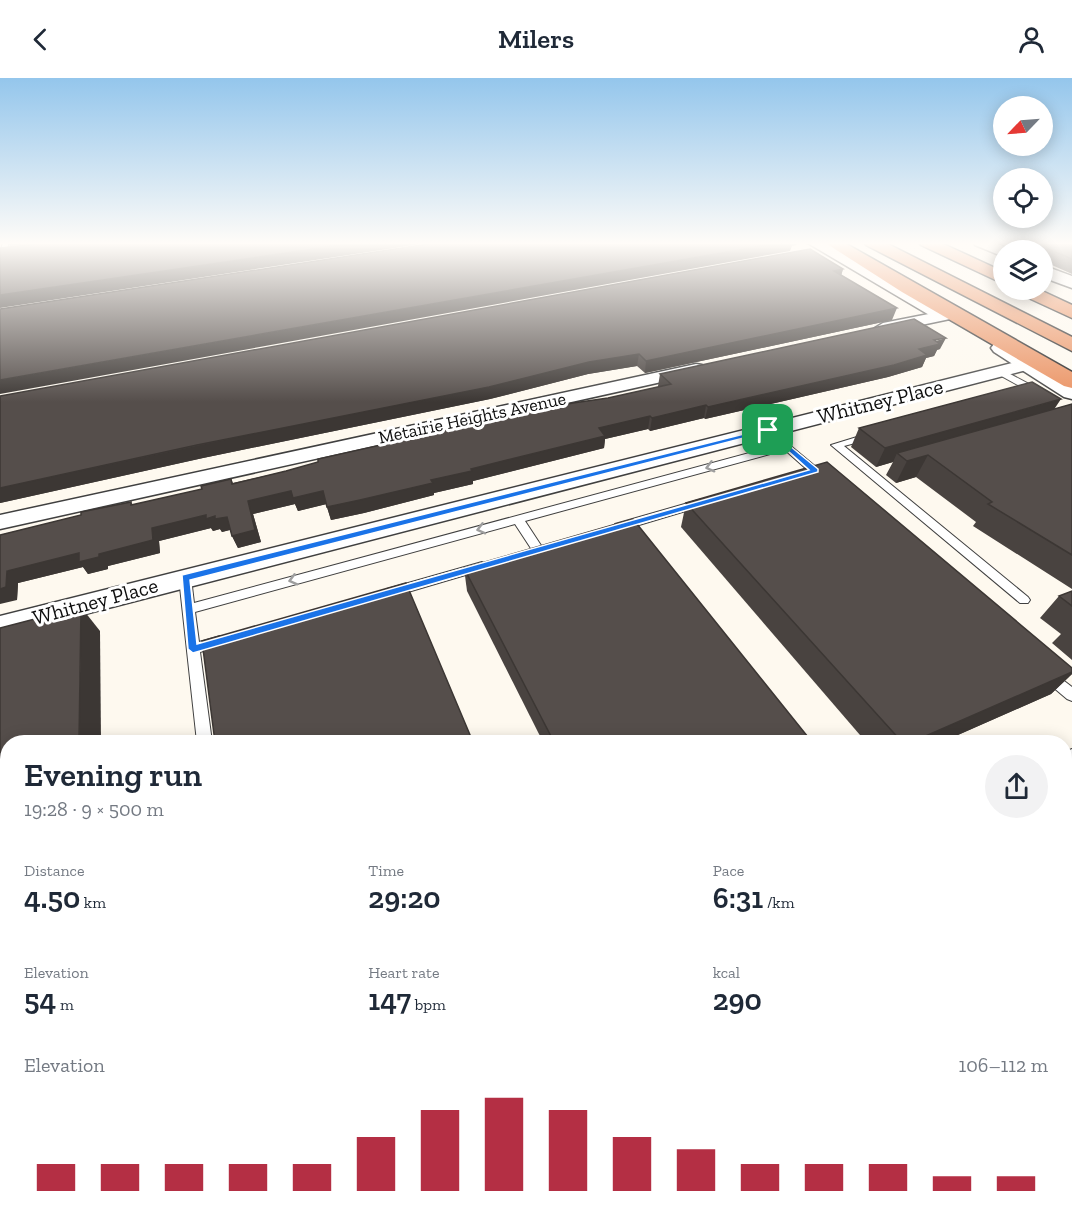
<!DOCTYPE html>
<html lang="en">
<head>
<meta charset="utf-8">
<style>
  :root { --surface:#fff; --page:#f2f2f3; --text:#1f2937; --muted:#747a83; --accent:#b42f44 }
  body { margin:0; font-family:"Zilla Slab",serif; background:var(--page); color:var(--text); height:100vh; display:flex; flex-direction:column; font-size:22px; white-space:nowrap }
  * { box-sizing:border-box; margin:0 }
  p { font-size:20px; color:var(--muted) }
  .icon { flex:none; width:33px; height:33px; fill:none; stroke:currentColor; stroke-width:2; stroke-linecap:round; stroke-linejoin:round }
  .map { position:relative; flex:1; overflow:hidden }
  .drawer { position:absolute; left:0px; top:657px; width:1072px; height:488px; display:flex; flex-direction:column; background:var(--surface); border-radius:24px 24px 0 0; box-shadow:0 3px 15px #0003 }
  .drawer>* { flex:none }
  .needle { width:39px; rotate:245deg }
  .buttons { position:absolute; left:993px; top:18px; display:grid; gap:12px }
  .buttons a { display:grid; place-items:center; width:60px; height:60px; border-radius:50%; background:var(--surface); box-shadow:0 3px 15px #0003; font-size:30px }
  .pin { position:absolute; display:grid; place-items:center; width:51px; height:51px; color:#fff; margin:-26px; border-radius:12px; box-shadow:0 3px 9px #0006 }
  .round { display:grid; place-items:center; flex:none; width:63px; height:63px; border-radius:32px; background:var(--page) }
  .summary { display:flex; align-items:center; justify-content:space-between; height:102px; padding:0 24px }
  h1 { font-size:33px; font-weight:600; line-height:45px }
  .metrics { display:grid; grid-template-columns:repeat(3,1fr); gap:9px; height:102px; padding:6px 24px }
  .metrics div { display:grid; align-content:center }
  .metrics b { font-size:30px; font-weight:600 }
  .metrics small { font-size:16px; font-weight:400 }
  .metrics p { font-size:16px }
  .chart { height:168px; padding:12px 24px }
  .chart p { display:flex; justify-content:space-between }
  .chart svg { width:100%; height:108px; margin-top:6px; stroke:var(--accent); stroke-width:6 }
  header { display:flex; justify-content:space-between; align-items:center; height:78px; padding:0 24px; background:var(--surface); font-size:27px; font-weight:600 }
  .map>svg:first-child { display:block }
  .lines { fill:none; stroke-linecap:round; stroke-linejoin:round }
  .service-casing { stroke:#404040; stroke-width:2 }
  .minor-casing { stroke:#404040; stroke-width:3 }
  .tertiary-casing { stroke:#404040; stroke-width:3 }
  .motorway-casing { stroke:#1e1e1e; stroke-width:3 }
  .service { fill:#fff; fill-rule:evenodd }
  .minor { fill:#fff; fill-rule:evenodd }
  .tertiary { fill:#fff; fill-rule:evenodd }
  .motorway { fill:#ea9161; fill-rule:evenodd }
  .wall { fill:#494340 }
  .shaded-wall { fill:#3c3734 }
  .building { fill:#554e4b; stroke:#3c3734; stroke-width:1.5 }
  .oneway { stroke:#9e9e9e }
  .route { fill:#1a73e8; stroke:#fff; stroke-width:1.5; fill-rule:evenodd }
  .labels { text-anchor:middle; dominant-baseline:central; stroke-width:6; stroke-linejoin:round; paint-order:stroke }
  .far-street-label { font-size:18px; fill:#0d0d0d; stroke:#fff }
  .street-label { font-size:21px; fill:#0d0d0d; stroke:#fff }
</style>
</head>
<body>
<header><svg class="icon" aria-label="back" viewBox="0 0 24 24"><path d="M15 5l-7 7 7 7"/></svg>Milers<svg class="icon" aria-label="person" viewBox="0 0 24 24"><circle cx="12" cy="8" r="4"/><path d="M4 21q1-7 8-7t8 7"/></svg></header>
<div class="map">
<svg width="1072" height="1144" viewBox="0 0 1072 1144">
  <rect width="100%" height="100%" fill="#fef9ef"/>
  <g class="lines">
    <defs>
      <g id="service">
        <polygon points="3,164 9,164 6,175 3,177 0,176"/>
        <polygon points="999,290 1040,312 1042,314 1034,316 996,295 995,293"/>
        <polygon points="768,349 828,399 828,403 820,403 785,372 525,443 544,472 538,476 534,475 515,446 195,534 199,564 220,558 227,563 225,567 200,574 212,664 197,664 179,500 181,497 185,496 191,500 194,525 779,367 763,352"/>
        <polygon points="870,355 874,356 874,360 844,368 1028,519 1030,522 1028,525 1020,525 831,367"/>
        <polygon points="702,421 706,423 706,427 619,453 613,449 615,446"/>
        <polygon points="482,484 488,488 486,491 391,519 385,514 387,511"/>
        <polygon points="1046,589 1072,609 1072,623 1067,621 1041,599 1039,595 1041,591"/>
        <polygon points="1072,671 1072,685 1065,688 1065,674"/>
        <polygon points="1072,751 1072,768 1065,771 1065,754"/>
        <polygon points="1072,876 1072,895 1065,898 1065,879"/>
        <polygon points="1065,919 1072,922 1072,947 1065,944"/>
        <polygon points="246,1137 268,1137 269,1144 245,1144"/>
        <polygon points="329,1137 362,1137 360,1144 326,1144"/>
        <polygon points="620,1137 652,1137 650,1144 617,1144"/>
      </g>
      <g id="minor">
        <polygon points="944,233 952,238 950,241 883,255 875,250 883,245"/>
        <polygon points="1028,281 1034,282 1037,286 1034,290 0,558 0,538"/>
        <polygon points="696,286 702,287 705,291 702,295 0,451 0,437"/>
      </g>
      <g id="tertiary">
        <polygon points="806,164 825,164 945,230 948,234 945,238 931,238"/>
        <polygon points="973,164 994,164 1011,172 1004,172 1004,179 975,167"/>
        <polygon points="1042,187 1072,198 1072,210 1042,199"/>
        <polygon points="1001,264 1008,266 1072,304 1072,321 1064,319 994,274 991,270 994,266"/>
      </g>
      <g id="motorway">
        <polygon points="824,164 843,164 1072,294 1072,310 1064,308 902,214"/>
        <polygon points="864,164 884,164 1072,259 1072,273 866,167"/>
        <polygon points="919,164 939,164 1004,194 1004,206 921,167"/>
        <polygon points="1017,212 1040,212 1072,227 1072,240 1020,216"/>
      </g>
    </defs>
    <use href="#service" class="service-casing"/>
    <use href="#minor" class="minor-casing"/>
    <use href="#tertiary" class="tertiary-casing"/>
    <use href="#motorway" class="motorway-casing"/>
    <use href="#service" class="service"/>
    <use href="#minor" class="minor"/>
    <use href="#tertiary" class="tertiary"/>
    <use href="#motorway" class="motorway"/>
  </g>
  <g class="wall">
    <polygon points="1001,164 1072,164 1072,196 1043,183 1042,172 1013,172 1007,168 1007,166"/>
    <polygon points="843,191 841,197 892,242 645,295 637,288 588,296 490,321 203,380 0,425 0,318"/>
    <polygon points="940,271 937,272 934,278 926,280 922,289 888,299 705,341 704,340 650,353 648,351 605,361 604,370 473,403 473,406 434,415 434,417 364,435 331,442 326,426 298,433 295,426 253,436 261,464 238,470 232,458 230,452 222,454 220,451 213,453 211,450 159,463 160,475 108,488 108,491 88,496 83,489 18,505 17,522 0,457 81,437 131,424 133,427 202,411 231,401 233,405 659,309 658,308 660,296"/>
    <polygon points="1072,326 1072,511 973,448 976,444 916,399 896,405 886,397 893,384 876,389 851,369 859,350 1054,331"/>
    <polygon points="686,425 1072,590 1072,596 1051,616 942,664 866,664 681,449"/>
    <polygon points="464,490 812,664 543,664 467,513"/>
    <polygon points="1072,513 1072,582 1052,565 1061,556 1040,540 1059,518"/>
    <polygon points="1072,936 1072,1144 829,1143 825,1137 1065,1137 1065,938"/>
    <polygon points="733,1139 748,1142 749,1144 725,1144"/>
  </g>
  <g class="shaded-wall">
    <polygon points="7,164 47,164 10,168"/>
    <polygon points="361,164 434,164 0,230 0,217"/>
    <polygon points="784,164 797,164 796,167 792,168 790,173 0,316 0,302"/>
    <polygon points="1049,171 1042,183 1043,172"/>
    <polygon points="843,191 840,202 834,193"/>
    <polygon points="897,230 892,242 645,295 646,283"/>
    <polygon points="946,260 940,271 937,272 934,278 926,280 922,289 888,299 705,341 708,329"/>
    <polygon points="639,276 637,288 588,296 490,321 203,380 0,425 0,410 589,284"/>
    <polygon points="1061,321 1049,339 897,375 893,384 876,389 885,370"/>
    <polygon points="706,327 704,340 650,353 652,340"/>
    <polygon points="650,338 648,351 605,361 604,370 473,403 473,406 434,415 434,417 364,435 331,442 327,429 471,391 599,350"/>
    <polygon points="928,377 916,399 896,405 907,383"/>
    <polygon points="291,413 323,413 327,426 298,433 295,426 253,436 261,464 238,470 232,458 248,423"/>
    <polygon points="206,437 227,439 233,451 222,454 220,451 213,453 211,450 159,463 160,475 108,488 108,491 88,496 83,489 18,505 17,522 0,526 0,511 7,493 79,475 99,476 152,450"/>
    <polygon points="81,529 100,553 101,664 79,664"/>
    <polygon points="1072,594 1072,596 1051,616 942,664 912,664"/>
    <polygon points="153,1137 180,1137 181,1144 153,1144"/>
  </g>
  <g class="building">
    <polygon points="52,164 361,164 0,217 0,170"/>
    <polygon points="441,164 784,164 0,302 0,231"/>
    <polygon points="1024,164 1072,164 1072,181 1049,171 1043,172"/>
    <polygon points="810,171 843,191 834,193 897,230 646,283 639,276 589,284 489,309 197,367 0,410 0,318"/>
    <polygon points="914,241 946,260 934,262 940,266 919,271 927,277 894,287 708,329 706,327 652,340 650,338 599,350 605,358 471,391 472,393 431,402 433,405 360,422 327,429 323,413 293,420 291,413 248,423 255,452 232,458 227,439 215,441 215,438 206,441 206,437 152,450 153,462 99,476 99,479 79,484 79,475 7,493 6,509 0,511 0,457 81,437 81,434 131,424 131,427 202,411 201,408 231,401 232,406 286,393 318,384 318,381 510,338 573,325 608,320 671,306 660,296"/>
    <polygon points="1032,304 1061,321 885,370 859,350"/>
    <polygon points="1072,326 1072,477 988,426 992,424 928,377 907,383 897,375"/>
    <polygon points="827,384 1072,590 1072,594 912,664 902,664 686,425"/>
    <polygon points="633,441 812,664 554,664 464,490"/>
    <polygon points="406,505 473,664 215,664 202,563"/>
    <polygon points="1072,513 1072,528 1059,518"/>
    <polygon points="81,529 79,664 8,664 8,1137 153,1137 153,1144 0,1144 0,550"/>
    <polygon points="1072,811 1072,846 1065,850 1065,815"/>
    <polygon points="1072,943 1072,1144 857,1144 856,1143 855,1144 850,1144 846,1137 1065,1137 1065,948"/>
    <polygon points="474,1137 559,1137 547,1144 461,1144"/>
  </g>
  <defs><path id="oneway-chevron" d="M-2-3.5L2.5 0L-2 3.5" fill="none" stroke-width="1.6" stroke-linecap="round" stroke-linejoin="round" transform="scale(1.5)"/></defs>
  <g class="oneway">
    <use href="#oneway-chevron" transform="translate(710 389) rotate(165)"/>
    <use href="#oneway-chevron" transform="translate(481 451) rotate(165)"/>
    <use href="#oneway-chevron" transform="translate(293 502) rotate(165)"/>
  </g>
  <linearGradient id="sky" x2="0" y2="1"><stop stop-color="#94c6ec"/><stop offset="0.51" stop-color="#fffcf8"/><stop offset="1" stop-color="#fffcf8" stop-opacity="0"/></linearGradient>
  <rect width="1072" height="324" fill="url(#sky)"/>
  <path class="route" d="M768,350l50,41v3l-625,181 -5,-4 -6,-74zM767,354l42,38 -612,174 -7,-64z"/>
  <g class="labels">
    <g class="far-street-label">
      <text transform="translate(472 340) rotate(-12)">Metairie Heights Avenue</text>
    </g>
    <g class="street-label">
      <text transform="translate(880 323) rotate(-14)">Whitney Place</text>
      <text transform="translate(95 523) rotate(-15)">Whitney Place</text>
    </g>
  </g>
</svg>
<div class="buttons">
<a><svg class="needle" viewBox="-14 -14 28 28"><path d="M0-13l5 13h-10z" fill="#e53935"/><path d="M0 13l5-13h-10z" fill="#747a83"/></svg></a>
<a><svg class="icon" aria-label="locate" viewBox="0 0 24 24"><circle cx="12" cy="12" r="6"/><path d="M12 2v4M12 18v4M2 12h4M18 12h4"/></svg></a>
<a><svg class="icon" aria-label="layers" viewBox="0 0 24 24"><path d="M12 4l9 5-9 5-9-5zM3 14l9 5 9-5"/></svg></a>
</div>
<div class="pin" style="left:768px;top:352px;background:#1e9e55"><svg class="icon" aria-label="arrive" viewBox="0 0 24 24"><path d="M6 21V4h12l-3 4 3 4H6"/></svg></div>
<section class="drawer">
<div class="summary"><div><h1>Evening run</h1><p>19:28 · 9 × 500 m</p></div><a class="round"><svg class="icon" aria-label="share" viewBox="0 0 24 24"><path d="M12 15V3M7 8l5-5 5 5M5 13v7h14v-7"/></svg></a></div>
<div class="metrics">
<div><p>Distance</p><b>4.50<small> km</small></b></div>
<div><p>Time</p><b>29:20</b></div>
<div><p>Pace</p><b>6:31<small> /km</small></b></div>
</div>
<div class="metrics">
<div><p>Elevation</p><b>54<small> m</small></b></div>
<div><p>Heart rate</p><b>147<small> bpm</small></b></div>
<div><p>kcal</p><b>290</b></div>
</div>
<div class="chart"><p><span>Elevation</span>106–112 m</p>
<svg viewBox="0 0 160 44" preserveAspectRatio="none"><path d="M5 44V33M15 44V33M25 44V33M35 44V33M45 44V33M55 44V22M65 44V11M75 44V6M85 44V11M95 44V22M105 44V27M115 44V33M125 44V33M135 44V33M145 44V38M155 44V38"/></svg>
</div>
</section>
</div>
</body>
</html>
